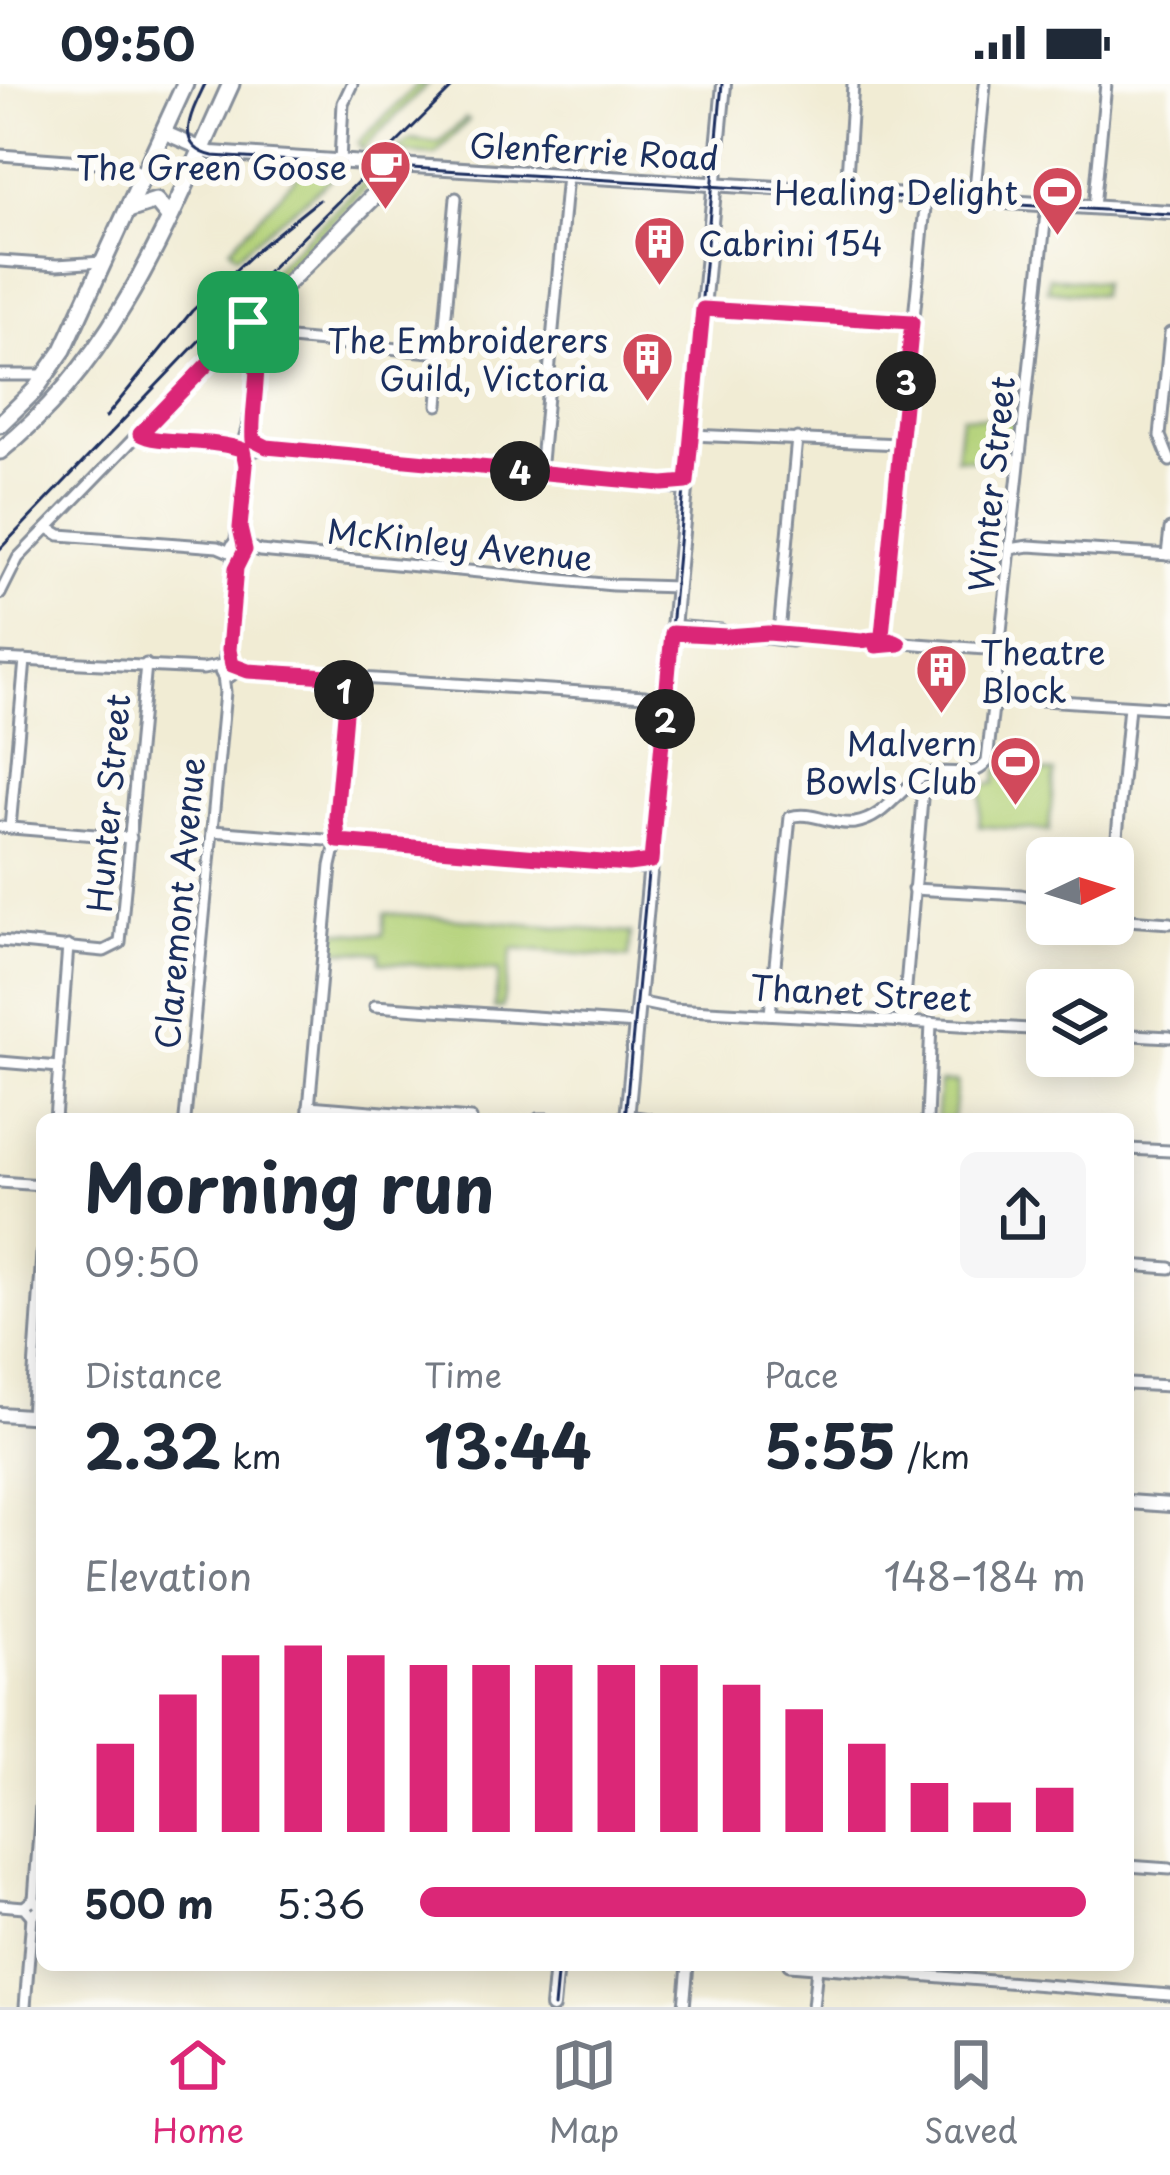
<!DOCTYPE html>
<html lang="en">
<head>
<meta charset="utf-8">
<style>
  :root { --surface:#fff; --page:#f6f6f7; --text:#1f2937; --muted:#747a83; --line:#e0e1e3; --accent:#db2777 }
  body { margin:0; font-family:"Playpen Sans",sans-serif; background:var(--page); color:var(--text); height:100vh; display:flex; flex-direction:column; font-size:45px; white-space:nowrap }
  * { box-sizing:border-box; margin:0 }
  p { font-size:39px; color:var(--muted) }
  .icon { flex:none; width:66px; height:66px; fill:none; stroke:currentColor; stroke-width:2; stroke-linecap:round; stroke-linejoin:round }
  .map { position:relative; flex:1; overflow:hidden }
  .side { position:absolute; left:36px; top:1029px; width:1098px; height:858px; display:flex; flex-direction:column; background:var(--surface); border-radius:18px; box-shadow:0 6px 30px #0003 }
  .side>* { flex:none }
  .needle { width:78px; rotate:86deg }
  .buttons { position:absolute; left:1026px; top:753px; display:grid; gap:24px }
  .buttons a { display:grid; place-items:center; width:108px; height:108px; border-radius:18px; background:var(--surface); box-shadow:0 6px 30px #0003; font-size:60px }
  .pin { position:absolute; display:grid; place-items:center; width:102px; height:102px; color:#fff; margin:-51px; border-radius:24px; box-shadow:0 6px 18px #0006 }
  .km { position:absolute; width:60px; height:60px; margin:-30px; border-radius:50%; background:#222; color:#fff; font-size:33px; line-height:60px; text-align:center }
  .round { display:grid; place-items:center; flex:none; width:126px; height:126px; border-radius:18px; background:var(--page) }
  .summary { display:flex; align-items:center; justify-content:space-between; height:204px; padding:0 48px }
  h1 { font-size:66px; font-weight:700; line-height:90px }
  .metrics { display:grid; grid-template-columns:repeat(3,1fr); gap:18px; height:204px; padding:12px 48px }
  .metrics div { display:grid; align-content:center }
  .metrics b { font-size:60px; font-weight:700 }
  .metrics small { font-size:33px; font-weight:400 }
  .metrics p { font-size:33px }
  .chart { height:336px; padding:24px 48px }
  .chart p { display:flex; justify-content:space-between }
  .chart svg { width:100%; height:216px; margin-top:12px; stroke:var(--accent); stroke-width:6 }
  ul { padding:0 48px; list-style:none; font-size:39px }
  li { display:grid; grid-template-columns:192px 144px 1fr; align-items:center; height:90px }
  li i { height:30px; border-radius:15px; background:var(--accent) }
  .status { display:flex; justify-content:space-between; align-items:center; height:84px; padding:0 60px; background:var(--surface); direction:ltr }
  .status svg { height:33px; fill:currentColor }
  .tab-bar { display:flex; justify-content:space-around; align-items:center; height:168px; border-top:3px solid var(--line); background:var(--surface); font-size:33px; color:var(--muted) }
  .tab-bar a { display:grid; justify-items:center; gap:6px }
  .tab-bar .selected { color:var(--accent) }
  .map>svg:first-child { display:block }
  .green { fill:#b3d178; stroke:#67806b; stroke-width:3 }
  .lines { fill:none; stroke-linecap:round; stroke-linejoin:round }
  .minor-casing { stroke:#868e99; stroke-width:15 }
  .major-casing { stroke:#868e99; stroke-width:18 }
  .highway-casing { stroke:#868e99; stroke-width:21 }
  .minor { stroke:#fff; stroke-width:9 }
  .major { stroke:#fff; stroke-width:12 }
  .highway { stroke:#fff; stroke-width:15 }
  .tram { stroke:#1b2f5e; stroke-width:3 }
  .rail { stroke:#1b2f5e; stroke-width:3 }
  .major-bridge-casing { stroke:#868e99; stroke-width:18; stroke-linecap:butt }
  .major-bridge { stroke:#fff; stroke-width:12 }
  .route-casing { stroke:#fff; stroke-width:24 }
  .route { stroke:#db2777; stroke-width:15 }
  .labels { text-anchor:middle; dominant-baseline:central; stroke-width:12; stroke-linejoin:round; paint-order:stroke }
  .street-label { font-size:33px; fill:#1b2f5e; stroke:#fdfcf7 }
  .poi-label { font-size:33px; fill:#1b2f5e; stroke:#fdfcf7; text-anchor:end }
</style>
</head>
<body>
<div class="status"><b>09:50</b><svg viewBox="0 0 49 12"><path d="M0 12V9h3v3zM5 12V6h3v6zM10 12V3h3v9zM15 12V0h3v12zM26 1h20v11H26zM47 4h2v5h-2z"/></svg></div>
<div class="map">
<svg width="1170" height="1923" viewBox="0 0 1170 1923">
  <rect width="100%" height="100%" fill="#fdfcf7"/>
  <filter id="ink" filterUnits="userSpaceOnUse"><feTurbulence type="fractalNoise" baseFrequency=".00833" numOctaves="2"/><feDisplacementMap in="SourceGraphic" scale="24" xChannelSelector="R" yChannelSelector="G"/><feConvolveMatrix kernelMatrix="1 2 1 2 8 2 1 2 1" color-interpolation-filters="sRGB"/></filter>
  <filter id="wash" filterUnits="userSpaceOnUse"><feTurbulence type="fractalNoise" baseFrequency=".004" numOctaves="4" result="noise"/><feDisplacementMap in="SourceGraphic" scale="48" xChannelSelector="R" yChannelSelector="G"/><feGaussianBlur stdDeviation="2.7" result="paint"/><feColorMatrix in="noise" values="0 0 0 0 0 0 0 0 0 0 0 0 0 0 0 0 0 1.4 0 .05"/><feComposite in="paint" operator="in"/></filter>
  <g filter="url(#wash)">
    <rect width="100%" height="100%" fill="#f1ecd4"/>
    <g class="green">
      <polygon points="418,0 428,0 362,66 358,59"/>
      <polygon points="466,34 469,36 435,71 393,68 411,55 438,59"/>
      <polygon points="300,89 337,90 237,171 230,164"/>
      <polygon points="369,92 369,101 272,201 256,211 266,200 263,196"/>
      <polygon points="1049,193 1102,198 1100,211 1047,206"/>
      <polygon points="961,332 1014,336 1010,378 956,374"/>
      <polygon points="997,685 1054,688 1049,747 979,742 982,702 995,699"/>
      <polygon points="385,829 631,849 629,874 512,865 502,924 494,924 499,887 380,878 380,869 333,866 334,847 383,851"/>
      <polygon points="940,998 957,998 953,1035 936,1035"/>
    </g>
  </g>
  <g filter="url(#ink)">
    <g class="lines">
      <defs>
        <g id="minor">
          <polyline points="0,71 123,80 144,90"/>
          <polyline points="340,77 343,19 352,0"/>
          <polyline points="846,108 853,0"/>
          <polyline points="974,115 985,0"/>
          <polyline points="1094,123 1106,0"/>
          <polyline points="0,177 57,181 102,178"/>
          <polyline points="268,222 388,103 395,81"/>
          <polyline points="703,225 912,238"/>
          <polyline points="1170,249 1160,352 1170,377"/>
          <polyline points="258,257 269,253 442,269"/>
          <polyline points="0,291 47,291"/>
          <polyline points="438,321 456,114"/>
          <polyline points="140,349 148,355 228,359 242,365"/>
          <polyline points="691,351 900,360"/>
          <circle cx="248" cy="361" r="7"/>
          <path d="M244,355c9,-31 25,-90 3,-117"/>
          <polyline points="253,367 267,363 663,401 686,407"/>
          <polyline points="540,389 567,91"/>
          <polyline points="48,444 60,451 218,463 232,469"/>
          <circle cx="238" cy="465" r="7"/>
          <path d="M235,459c7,-31 12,-61 8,-93"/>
          <polyline points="244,461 260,467 613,501 677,503"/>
          <polyline points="1010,465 1029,462 1170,471"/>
          <polyline points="1167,471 1170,445"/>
          <polyline points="0,510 18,474 377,104 381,80"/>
          <polyline points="673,542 721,546"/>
          <polyline points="672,549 727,552 768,549 999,566"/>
          <polyline points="779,549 797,354"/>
          <polyline points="760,553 791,557 801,554"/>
          <polyline points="876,562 882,556 926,113"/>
          <polyline points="0,575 203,585 222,581"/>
          <circle cx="227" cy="586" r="7"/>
          <path d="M223,580c9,-35 15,-74 10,-110"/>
          <polyline points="233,582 248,587 645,612 666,617"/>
          <polyline points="994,613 1170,624"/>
          <polyline points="0,743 131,754"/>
          <polyline points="10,744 25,576"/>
          <polyline points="212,747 628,780 650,786"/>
          <polyline points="1113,796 1129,622"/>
          <polyline points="913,805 1021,811 1047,817"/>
          <polyline points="1113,835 1170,839"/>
          <polyline points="0,857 104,867 120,859 146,580"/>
          <polyline points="638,918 672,925 1047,946"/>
          <polyline points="375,922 636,940"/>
          <path d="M770,930l20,-197c21,-7 42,9 65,6 36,-6 46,-44 79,-50 19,-4 39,7 53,-11l60,-558"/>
          <polyline points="903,938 922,715 914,697"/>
          <polyline points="1113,950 1170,953"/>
          <polyline points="0,978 59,983"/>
          <polyline points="309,1022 471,1035"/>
          <polyline points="627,1032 649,1035"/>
          <polyline points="55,1035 68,862"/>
          <polyline points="185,1035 225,608 223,592"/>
          <polyline points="308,1035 331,782 338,751 336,733 352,594"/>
          <polyline points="538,1035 549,1035"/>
          <polyline points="927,1035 931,939"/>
          <polyline points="1128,1065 1170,1067"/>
          <polyline points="0,1098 42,1101"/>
          <polyline points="1128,1181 1170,1184"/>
          <polyline points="1128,1300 1170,1302"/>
          <polyline points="31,1332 42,1170"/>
          <polyline points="1128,1782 1170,1785"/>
          <polyline points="34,1815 42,1709"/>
          <polyline points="0,1821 24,1823 32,1832 41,1824 34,1815 24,1823"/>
          <polyline points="789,1881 1170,1911"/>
          <polyline points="25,1923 32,1832"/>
          <polyline points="684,1923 688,1881"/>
          <polyline points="813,1923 817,1883"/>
        </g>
        <g id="major">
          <polyline points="163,48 211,69 350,78"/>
          <polyline points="381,80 1170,128"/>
          <polyline points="627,1035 724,0"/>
          <polyline points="0,1330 42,1333"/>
          <polyline points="1128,1418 1170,1421"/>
          <polyline points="552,1923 556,1881"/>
        </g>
        <g id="highway">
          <polyline points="128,126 156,117 169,133"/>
          <polyline points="0,340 35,306 63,266 185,0"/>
          <path d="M0,367c118,-93 170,-234 231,-367"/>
        </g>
      </defs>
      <use href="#minor" class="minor-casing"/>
      <use href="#major" class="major-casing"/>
      <use href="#highway" class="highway-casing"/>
      <use href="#minor" class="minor"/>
      <use href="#major" class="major"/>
      <use href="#highway" class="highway"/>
      <g class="tram">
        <path d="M205,0c-12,26 -34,62 8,72l957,58"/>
        <polyline points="625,1035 722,0"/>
        <polyline points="554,1923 558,1881"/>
      </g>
      <g class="rail">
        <polyline points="106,333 192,227 258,165 319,116"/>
        <polyline points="0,465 217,238 456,0"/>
      </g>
      <defs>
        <polyline id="major-bridge" points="350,78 381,80"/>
      </defs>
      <use href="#major-bridge" class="major-bridge-casing"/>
      <use href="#major-bridge" class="major-bridge"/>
    </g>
  </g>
  <g class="lines" filter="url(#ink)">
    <defs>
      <path id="route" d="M248,238l-108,112c17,11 74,4 103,16l3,15 -6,63 5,22 -9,18 -7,82 3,15 16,6 96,6 2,25 -10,115 2,24 290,23 23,-3 21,-228 55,3 41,-3 94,8c11,-3 27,-4 37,3l-23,2 5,-4 1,-7 30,-313 -209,-13 -16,173 -24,2 -396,-37 -14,-7c-3,-33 14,-94 -5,-118"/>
    </defs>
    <use href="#route" class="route-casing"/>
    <use href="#route" class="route"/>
  </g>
  <defs>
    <symbol id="cafe-pin" viewBox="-11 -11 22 30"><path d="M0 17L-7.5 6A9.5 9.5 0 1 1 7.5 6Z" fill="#d1495b" stroke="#fdfcf7"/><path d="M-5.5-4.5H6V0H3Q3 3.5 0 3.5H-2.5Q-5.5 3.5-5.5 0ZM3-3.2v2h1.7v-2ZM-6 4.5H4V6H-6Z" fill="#fff"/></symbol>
    <symbol id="stadium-pin" viewBox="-11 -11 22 30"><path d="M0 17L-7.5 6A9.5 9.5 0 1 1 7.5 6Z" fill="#d1495b" stroke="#fdfcf7"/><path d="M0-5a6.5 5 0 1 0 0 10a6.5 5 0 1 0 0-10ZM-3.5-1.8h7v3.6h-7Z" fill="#fff"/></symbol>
    <symbol id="building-pin" viewBox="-11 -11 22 30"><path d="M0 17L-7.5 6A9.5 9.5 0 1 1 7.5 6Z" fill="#d1495b" stroke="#fdfcf7"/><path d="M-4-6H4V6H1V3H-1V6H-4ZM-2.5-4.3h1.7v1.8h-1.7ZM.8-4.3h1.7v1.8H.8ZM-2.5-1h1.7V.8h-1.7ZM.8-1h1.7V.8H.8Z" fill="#fff"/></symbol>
  </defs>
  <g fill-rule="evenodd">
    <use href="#cafe-pin" x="356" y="52" width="59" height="81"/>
    <use href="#stadium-pin" x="1028" y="78" width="59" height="81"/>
    <use href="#building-pin" x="630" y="128" width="59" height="81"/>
    <use href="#building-pin" x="618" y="244" width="59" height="81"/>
    <use href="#building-pin" x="912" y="556" width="59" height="81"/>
    <use href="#stadium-pin" x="986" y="648" width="59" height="81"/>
  </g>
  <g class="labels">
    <g class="street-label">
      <text transform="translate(594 66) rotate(3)">Glenferrie Road</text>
      <text transform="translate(990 400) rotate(-84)">Winter Street</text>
      <text transform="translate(460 459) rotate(6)">McKinley Avenue</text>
      <text transform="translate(107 719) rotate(-85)">Hunter Street</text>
      <text transform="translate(178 819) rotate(-85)">Claremont Avenue</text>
      <text transform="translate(861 908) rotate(3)">Thanet Street</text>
    </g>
    <g class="poi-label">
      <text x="347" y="82">The Green Goose</text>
      <text x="1018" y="107">Healing Delight</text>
      <text x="698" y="158" text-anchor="start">Cabrini 154</text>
      <text x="608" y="255">The Embroiderers<tspan x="608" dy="38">Guild, Victoria</tspan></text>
      <text x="980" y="567" text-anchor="start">Theatre<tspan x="980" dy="38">Block</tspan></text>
      <text x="977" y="658">Malvern<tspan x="977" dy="38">Bowls Club</tspan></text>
    </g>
  </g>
</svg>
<div class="buttons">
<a><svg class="needle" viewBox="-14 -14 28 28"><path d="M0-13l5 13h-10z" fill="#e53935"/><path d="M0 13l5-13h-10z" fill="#747a83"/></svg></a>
<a><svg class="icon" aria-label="layers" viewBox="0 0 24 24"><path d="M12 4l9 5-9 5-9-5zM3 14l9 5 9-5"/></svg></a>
</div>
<div class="pin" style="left:248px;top:238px;background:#1e9e55"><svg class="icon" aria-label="arrive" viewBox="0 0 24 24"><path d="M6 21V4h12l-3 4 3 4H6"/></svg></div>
<b class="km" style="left:344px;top:606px">1</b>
<b class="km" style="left:665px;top:635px">2</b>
<b class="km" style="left:906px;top:297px">3</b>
<b class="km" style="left:520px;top:387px">4</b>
<section class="side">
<div class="summary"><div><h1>Morning run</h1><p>09:50</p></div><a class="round"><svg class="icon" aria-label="share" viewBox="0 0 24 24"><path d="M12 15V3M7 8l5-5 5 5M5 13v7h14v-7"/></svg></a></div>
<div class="metrics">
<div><p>Distance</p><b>2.32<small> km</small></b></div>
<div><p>Time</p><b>13:44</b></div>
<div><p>Pace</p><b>5:55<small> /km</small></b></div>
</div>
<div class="chart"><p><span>Elevation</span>148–184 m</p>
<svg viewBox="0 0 160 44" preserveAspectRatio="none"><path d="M5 44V26M15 44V16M25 44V8M35 44V6M45 44V8M55 44V10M65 44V10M75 44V10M85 44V10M95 44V10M105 44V14M115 44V19M125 44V26M135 44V34M145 44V38M155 44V35"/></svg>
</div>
<ul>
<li><b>500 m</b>5:36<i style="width:100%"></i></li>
</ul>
</section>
</div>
<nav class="tab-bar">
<a class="selected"><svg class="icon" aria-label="home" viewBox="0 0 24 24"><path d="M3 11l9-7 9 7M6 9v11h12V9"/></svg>Home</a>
<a><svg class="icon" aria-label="map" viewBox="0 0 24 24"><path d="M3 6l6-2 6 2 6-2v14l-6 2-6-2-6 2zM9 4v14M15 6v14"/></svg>Map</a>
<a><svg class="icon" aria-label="saved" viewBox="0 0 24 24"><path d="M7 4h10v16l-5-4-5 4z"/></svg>Saved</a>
</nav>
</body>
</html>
